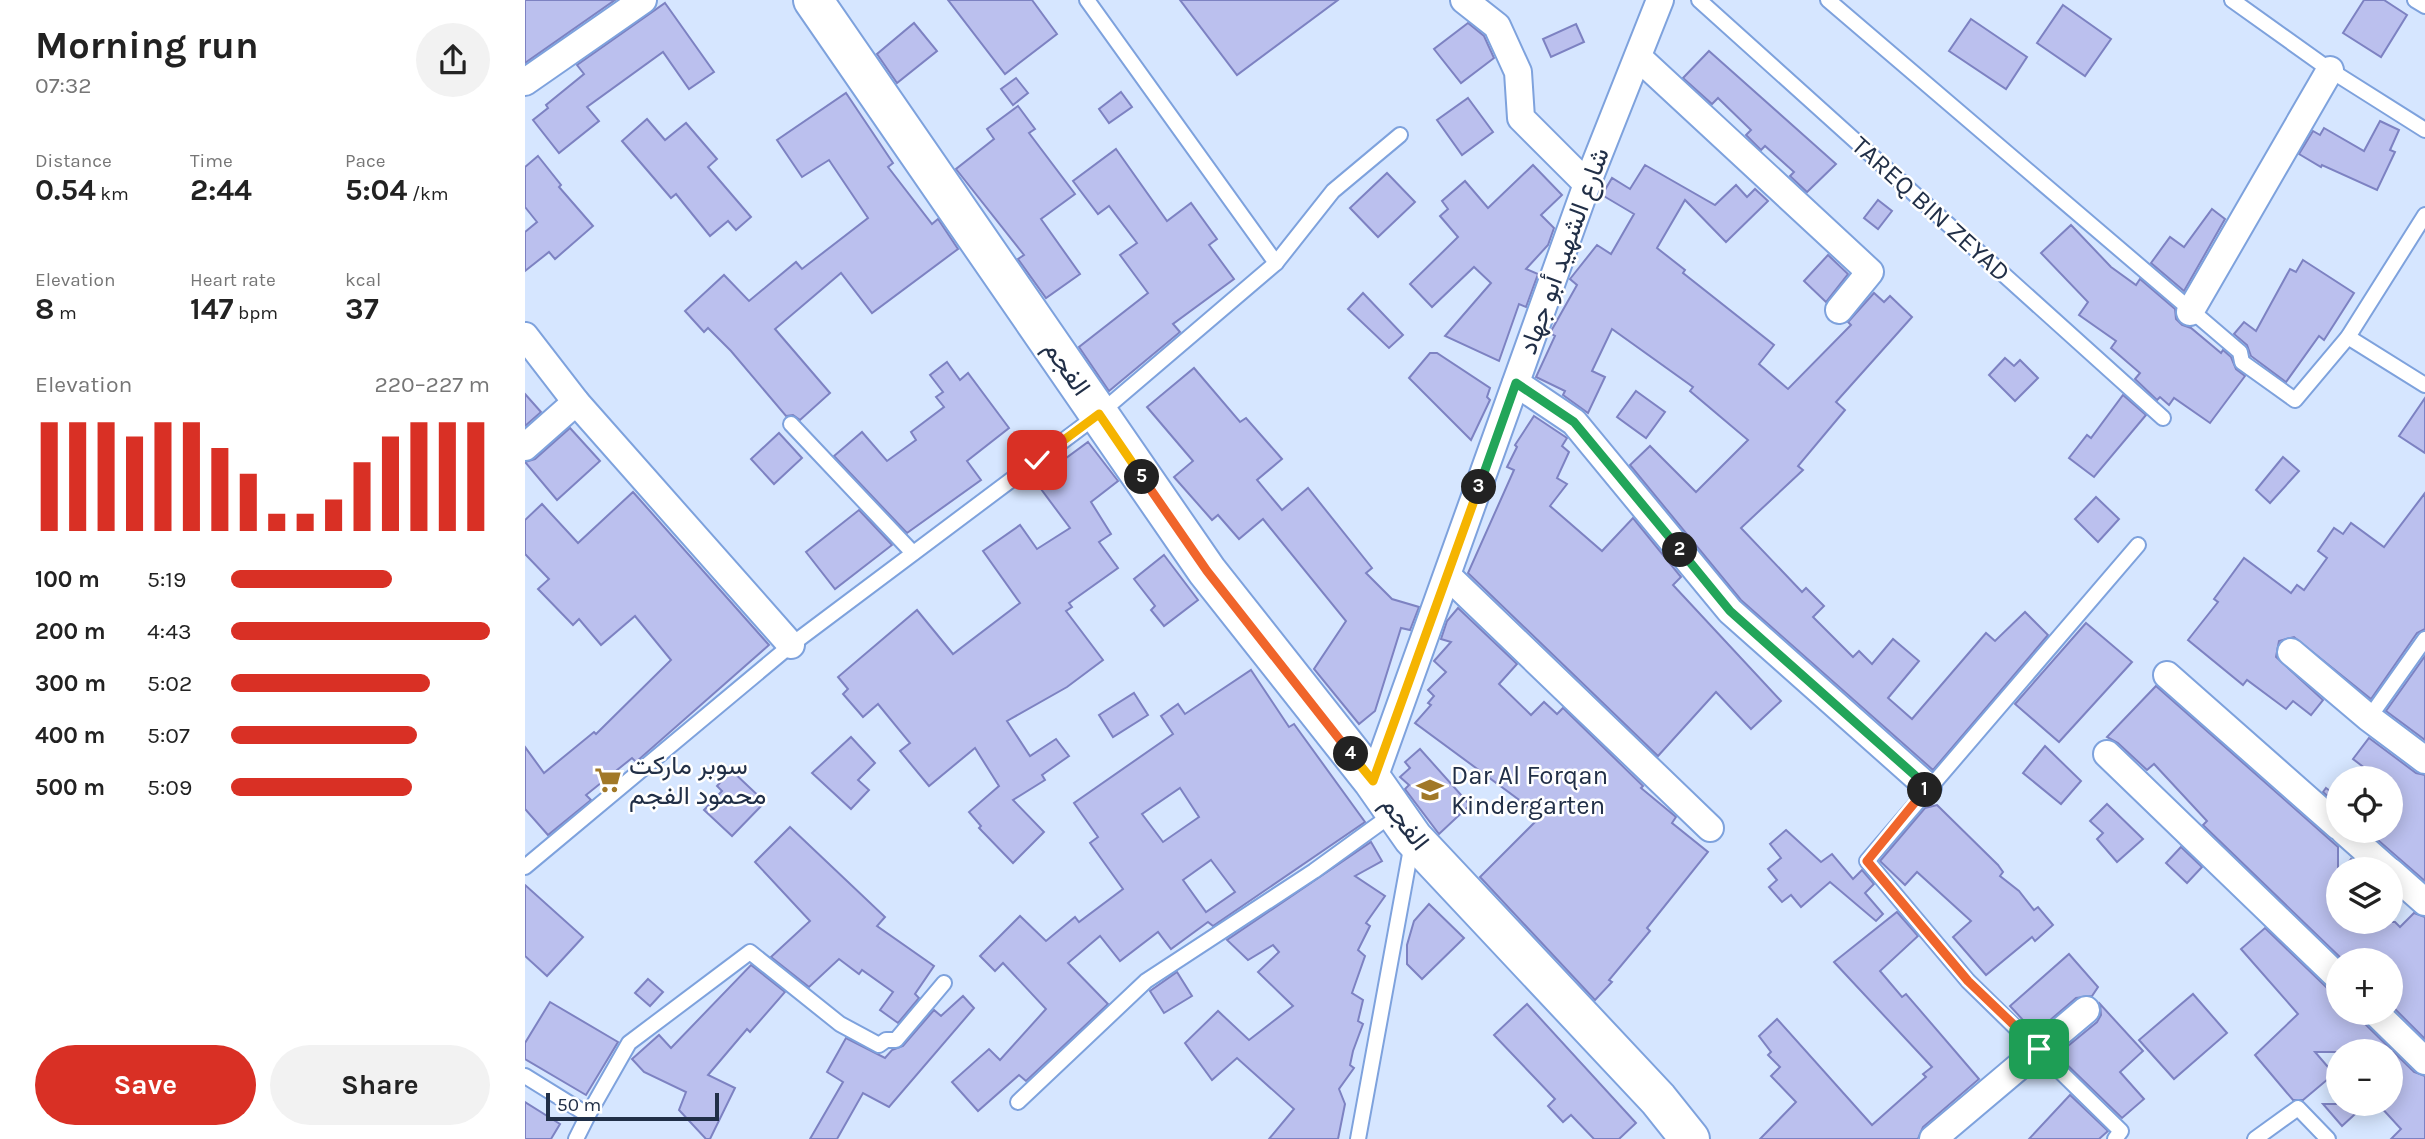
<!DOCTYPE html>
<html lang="en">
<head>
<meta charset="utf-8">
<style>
  :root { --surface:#fff; --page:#f2f2f2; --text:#222; --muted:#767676; --accent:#d93025 }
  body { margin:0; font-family:Karla,Vazirmatn,sans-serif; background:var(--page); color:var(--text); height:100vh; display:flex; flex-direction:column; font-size:26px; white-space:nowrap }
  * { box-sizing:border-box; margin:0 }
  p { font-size:23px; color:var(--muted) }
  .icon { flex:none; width:38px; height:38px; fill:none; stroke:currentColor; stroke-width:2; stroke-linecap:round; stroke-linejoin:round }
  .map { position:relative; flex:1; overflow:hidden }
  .details { display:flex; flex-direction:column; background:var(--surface); width:525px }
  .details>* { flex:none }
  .tools { position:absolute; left:1801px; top:766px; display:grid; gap:14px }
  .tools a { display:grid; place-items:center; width:77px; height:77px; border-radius:50%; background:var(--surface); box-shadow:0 4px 18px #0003; font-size:35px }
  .scale { position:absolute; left:21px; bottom:18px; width:173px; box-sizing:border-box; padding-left:7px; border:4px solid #212f47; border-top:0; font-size:19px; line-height:24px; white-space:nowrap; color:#212f47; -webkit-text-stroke:5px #fff; paint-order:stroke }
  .pin { position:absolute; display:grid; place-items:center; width:60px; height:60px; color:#fff; margin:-30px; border-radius:14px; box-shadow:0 4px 10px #0006 }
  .km { position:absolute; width:35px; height:35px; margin:-18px; border-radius:50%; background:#222; color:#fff; font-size:19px; line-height:35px; text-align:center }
  .round { display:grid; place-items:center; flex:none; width:74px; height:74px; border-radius:37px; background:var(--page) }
  .head { display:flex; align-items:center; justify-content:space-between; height:119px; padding:0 35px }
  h1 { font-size:38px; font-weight:700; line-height:52px }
  .metrics { display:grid; grid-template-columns:repeat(3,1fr); gap:10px; height:119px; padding:7px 35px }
  .metrics div { display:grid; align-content:center }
  .metrics b { font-size:30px; font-weight:700 }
  .metrics small { font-size:19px; font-weight:400 }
  .metrics p { font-size:19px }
  .chart { height:196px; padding:14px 35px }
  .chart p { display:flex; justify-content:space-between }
  .chart svg { width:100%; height:126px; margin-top:7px; stroke:var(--accent); stroke-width:6 }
  .primary-button { display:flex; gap:14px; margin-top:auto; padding:14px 35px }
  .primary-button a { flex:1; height:80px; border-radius:42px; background:var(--accent); color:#fff; font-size:28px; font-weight:700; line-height:80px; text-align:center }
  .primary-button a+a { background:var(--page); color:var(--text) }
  ul { padding:0 35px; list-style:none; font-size:23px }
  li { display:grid; grid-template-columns:112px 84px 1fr; align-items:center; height:52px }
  li i { height:18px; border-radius:9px; background:var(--accent) }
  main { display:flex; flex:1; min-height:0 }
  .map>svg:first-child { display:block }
  .building { fill:#bbc0ee; stroke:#7d82c2; stroke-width:2; fill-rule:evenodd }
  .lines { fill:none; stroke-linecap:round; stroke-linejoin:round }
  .lane-casing { stroke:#7ea2dd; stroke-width:18 }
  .street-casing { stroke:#7ea2dd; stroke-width:30 }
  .secondary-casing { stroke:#7ea2dd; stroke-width:42 }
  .lane { stroke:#fff; stroke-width:14 }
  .street { stroke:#fff; stroke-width:26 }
  .secondary { stroke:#fff; stroke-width:38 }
  .split-1-casing { stroke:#fff; stroke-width:14 }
  .split-2-casing { stroke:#fff; stroke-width:14 }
  .split-3-casing { stroke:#fff; stroke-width:14 }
  .split-4-casing { stroke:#fff; stroke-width:14 }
  .split-5-casing { stroke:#fff; stroke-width:14 }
  .split-6-casing { stroke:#fff; stroke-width:14 }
  .split-1 { stroke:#f0652b; stroke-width:9 }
  .split-2 { stroke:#22a559; stroke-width:9 }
  .split-3 { stroke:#22a559; stroke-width:9 }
  .split-4 { stroke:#f5b400; stroke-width:9 }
  .split-5 { stroke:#f0652b; stroke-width:9 }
  .split-6 { stroke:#f5b400; stroke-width:9 }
  .labels { text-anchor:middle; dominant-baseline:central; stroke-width:5; stroke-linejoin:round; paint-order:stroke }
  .street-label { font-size:26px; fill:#212f47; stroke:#fff }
  .poi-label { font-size:26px; fill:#212f47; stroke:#fff; text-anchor:start }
</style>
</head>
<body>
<main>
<section class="details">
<div class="head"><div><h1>Morning run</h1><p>07:32</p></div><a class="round"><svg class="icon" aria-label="share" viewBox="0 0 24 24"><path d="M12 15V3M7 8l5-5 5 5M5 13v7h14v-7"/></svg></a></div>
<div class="metrics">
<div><p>Distance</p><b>0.54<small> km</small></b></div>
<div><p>Time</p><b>2:44</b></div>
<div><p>Pace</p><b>5:04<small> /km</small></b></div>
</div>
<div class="metrics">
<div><p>Elevation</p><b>8<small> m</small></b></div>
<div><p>Heart rate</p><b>147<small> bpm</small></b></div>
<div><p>kcal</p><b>37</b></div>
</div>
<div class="chart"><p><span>Elevation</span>220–227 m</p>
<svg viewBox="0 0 160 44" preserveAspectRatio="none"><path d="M5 44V6M15 44V6M25 44V6M35 44V11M45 44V6M55 44V6M65 44V15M75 44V24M85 44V38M95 44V38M105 44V33M115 44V20M125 44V11M135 44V6M145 44V6M155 44V6"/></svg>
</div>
<ul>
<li><b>100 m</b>5:19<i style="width:62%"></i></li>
<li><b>200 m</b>4:43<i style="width:100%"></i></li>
<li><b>300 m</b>5:02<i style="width:77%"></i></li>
<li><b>400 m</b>5:07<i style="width:72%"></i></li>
<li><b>500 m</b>5:09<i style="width:70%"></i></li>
</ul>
<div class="primary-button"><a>Save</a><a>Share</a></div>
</section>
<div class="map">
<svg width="1900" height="1139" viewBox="0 0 1900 1139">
  <rect width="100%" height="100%" fill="#d6e6ff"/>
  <g class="building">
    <polygon points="0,0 90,0 0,63"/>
    <polygon points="423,0 507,0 532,34 480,74"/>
    <polygon points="655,0 813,0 712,75"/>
    <polygon points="1839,0 1859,0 1882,15 1856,57 1818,33"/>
    <polygon points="140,3 189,72 164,89 138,52 62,107 74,121 34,153 8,120 23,108 21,105 59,74 52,65"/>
    <polygon points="1538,5 1586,39 1560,76 1512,43"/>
    <polygon points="1446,19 1502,57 1481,89 1424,51"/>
    <polygon points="389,23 412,51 372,83 352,54"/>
    <polygon points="943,23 959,36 969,58 936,83 909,49"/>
    <polygon points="1051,24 1059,42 1026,57 1018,39"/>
    <polygon points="1184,51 1311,164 1282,192 1265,176 1269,172 1240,146 1236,150 1221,135 1226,130 1193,98 1187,104 1158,78"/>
    <polygon points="491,78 503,93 488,105 476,89"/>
    <polygon points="596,92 607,107 584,123 574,109"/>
    <polygon points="321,93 368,163 363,167 407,224 413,219 433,249 347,313 316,273 250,329 305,393 275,420 268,415 261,416 206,351 183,328 179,332 160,311 199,275 224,301 271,262 277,269 343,218 304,160 277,177 252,140"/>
    <polygon points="943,98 968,132 937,155 912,120"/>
    <polygon points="493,106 510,129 504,133 550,194 516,219 555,274 521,298 493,259 499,255 431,169 469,139 462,129"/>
    <polygon points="122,119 140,140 161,123 192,159 183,167 226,217 211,230 203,221 185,236 151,194 146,198 97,141"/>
    <polygon points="1855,121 1874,130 1865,150 1870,152 1852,190 1797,165 1796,167 1774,154 1788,131 1795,135 1799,128 1839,151"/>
    <polygon points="591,149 642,221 666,203 692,239 684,245 709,279 648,324 655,332 584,391 554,347 623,293 595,255 612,243 584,206 573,214 548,181"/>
    <polygon points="13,156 36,185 34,187 68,226 30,259 24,252 0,271 0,232 12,222 0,207 0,167"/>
    <polygon points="1008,165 1037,195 1016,215 1029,228 1023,245 1001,269 1013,274 1001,307 994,304 974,361 920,336 966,283 949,267 907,307 885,284 933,237 915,216 923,209 917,201 940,181 963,208"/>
    <polygon points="1120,165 1190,205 1211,185 1222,197 1230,189 1243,201 1201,242 1160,200 1132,248 1160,270 1158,273 1249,345 1234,364 1263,389 1326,325 1323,322 1349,293 1359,302 1365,296 1387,317 1311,402 1320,410 1273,466 1278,470 1216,528 1277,592 1281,588 1299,606 1288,617 1328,657 1334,651 1347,664 1368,639 1394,661 1363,698 1387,719 1461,633 1470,641 1500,612 1523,635 1408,770 1216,600 1105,465 1125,446 1171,492 1223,440 1165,391 1168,387 1087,329 1067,371 1080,377 1063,413 1038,395 1040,391 1011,377 1030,336 1025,333 1052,285 1045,279 1072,245 1086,254 1109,214 1077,195 1087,178 1105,189"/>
    <polygon points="862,173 890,202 853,237 825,208"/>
    <polygon points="1353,200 1367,211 1353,229 1339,218"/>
    <polygon points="1687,209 1700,219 1659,291 1626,263 1645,237 1659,247"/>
    <polygon points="1546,225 1586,267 1611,285 1615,279 1650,309 1651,319 1657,325 1666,328 1696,353 1698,350 1706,357 1711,369 1720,376 1685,423 1649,398 1644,405 1635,397 1632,400 1610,379 1615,373 1586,348 1591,341 1554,315 1563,302 1516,253"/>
    <polygon points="1303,255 1323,274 1301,302 1279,281"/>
    <polygon points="1778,260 1829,293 1799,340 1794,336 1761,382 1726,356 1722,345 1709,334 1719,322 1731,331 1765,269 1771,272"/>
    <polygon points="838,293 878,335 864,348 823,309"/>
    <polygon points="905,353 912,353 965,388 962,397 965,400 946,440 884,378"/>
    <polygon points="1480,358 1489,366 1495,360 1513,378 1490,401 1464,375"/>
    <polygon points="422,362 435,380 443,373 484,428 442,461 456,480 382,533 309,456 337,432 362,461 391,440 386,432 419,407 411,397 418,392 405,375"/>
    <polygon points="669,368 715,422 721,418 757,459 732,480 757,510 783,488 847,568 841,573 867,599 894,607 885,630 876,628 850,711 834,724 789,669 821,621 738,519 714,539 693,515 687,520 649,477 668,461 622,407"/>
    <polygon points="1111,391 1140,412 1121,438 1092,417"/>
    <polygon points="0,394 16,412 0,426"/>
    <polygon points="1598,395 1621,415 1569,477 1544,458 1562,435 1566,438"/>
    <polygon points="1900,398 1900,453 1874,436"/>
    <polygon points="1009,416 1042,438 1037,446 1044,452 1032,478 1042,484 1025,506 1077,551 1108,518 1156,577 1148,585 1256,701 1226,729 1191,692 1133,756 943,573 989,470 982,467 992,447 990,445"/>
    <polygon points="45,428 75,461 32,500 0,462 10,459"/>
    <polygon points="254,433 277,458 249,484 226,459"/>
    <polygon points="563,442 593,481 566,502 586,534 574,542 593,568 544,603 547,607 541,611 578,660 542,687 482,721 505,756 531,739 544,756 517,775 520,780 488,800 519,832 488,863 454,828 456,826 444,812 474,786 450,748 404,786 375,751 385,743 353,704 338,717 318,694 323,689 313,677 392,610 428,654 495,603 458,551 495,525 512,549 545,528 510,481"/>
    <polygon points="1758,457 1774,471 1745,503 1731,490"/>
    <polygon points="108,492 244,645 111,762 107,758 61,795 66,800 23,835 0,809 0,747 19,773 69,732 71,734 146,660 110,616 76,645 54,619 48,625 13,589 24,579 0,554 0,520 17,504 53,543"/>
    <polygon points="1900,493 1900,629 1892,633 1846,699 1769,637 1754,641 1751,657 1798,700 1786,715 1768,701 1761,709 1722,680 1718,685 1663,640 1693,602 1689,599 1719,558 1766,593 1772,585 1779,590 1802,558 1793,551 1809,528 1818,534 1826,523 1859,547"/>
    <polygon points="1571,497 1594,519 1573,542 1550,519"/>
    <polygon points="334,510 367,545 310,589 281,552"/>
    <polygon points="639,555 673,600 639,626 626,610 630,606 609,579"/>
    <polygon points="933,608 992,664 974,684 1006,715 1019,702 1032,714 1038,708 1118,786 1116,788 1151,817 1147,823 1183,852 1122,928 1125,931 1084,980 1087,982 1070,1000 955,877 1016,816 890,723 906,705 903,703 909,696 903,690 921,672 909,661 926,642 916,639 922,621"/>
    <polygon points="1561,623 1607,662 1534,742 1490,704"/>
    <polygon points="1900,656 1900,740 1861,711"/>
    <path d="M726,670l38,57 5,-3 71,98 -152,104 -5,-4 -37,27 -13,-17 -38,29 -20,-25 -32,27 40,41 -82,77 -7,-6 -41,36 -26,-29 37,-33 11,11 46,-51 -43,-46 -8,8 -15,-15 40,-40 26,25 29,-24 4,5 44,-33 -33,-46 8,-6 -24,-34 99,-69 -12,-18 17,-12 7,10zM655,788l19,29 -36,25 -21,-28zM686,860l24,32 -29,20 -23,-32z"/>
    <polygon points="1631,686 1813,847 1813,922 1870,922 1875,927 1889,913 1900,917 1900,1039 1866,1005 1866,961 1819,961 1678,825 1682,821 1629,764 1622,770 1593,743 1582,737"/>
    <polygon points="609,693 623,715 588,737 574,715"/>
    <polygon points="326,737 350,763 333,780 344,790 326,809 287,773"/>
    <polygon points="1844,738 1891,773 1900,775 1900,881 1846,834 1866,831 1866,779 1854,779 1828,759"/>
    <polygon points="1520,746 1556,781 1536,804 1498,773"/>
    <polygon points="895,749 945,805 914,834 880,789 884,785 875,777 885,768 880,762"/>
    <polygon points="206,770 240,802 207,836 179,810 197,791 192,786"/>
    <polygon points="1801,788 1813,797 1813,805 1798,792"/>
    <polygon points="1582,804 1618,839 1592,862 1572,839 1578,833 1565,821"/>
    <polygon points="1412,805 1473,865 1478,872 1475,876 1494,891 1509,910 1513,907 1528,925 1510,941 1507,937 1461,975 1428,937 1446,921 1392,872 1380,885 1355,861 1400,808"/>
    <polygon points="265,827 360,917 352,926 409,966 390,994 394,998 373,1023 355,1010 368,992 337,970 334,974 314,959 284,987 246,957 285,921 230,862"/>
    <polygon points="1261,830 1296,862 1307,854 1328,879 1337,870 1349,884 1340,893 1358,914 1351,921 1305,882 1276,907 1266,895 1257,902 1244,887 1252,880 1243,869 1256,858 1245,844"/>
    <polygon points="846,842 857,861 830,876 860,896 841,923 845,926 833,950 840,956 827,993 838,1000 833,1021 838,1024 828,1051 825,1065 829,1068 814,1089 820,1104 813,1139 744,1139 769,1109 712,1058 687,1080 660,1043 693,1011 724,1040 768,1006 733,972 754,952 748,945 723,960 702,940"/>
    <polygon points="1656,847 1677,867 1662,883 1641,863"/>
    <polygon points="1826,859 1839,870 1818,870"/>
    <polygon points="0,885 58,937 22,976 0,956"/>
    <polygon points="904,904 939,938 897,979 882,964 882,945 889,921"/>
    <polygon points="1372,912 1393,936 1355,971 1377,997 1381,994 1454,1079 1398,1127 1393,1139 1235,1139 1271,1102 1246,1076 1255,1067 1243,1055 1246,1052 1234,1036 1252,1019 1347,1125 1401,1077 1398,1074 1407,1067 1309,962"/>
    <polygon points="1740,928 1802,988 1813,992 1813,1013 1836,1013 1840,1024 1889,1072 1900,1076 1900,1139 1866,1139 1876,1129 1853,1104 1866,1104 1866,1052 1790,1052 1809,1074 1778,1100 1768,1100 1730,1055 1773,1014 1716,949"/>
    <polygon points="1544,954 1573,987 1567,996 1551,998 1510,1033 1485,1006"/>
    <polygon points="226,965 260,992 225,1032 222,1029 183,1075 210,1088 185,1139 181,1139 154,1110 161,1092 119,1072 107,1059 134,1035 146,1048"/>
    <polygon points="652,972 667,996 639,1013 625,991"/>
    <polygon points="123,979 138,992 125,1006 110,993"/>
    <polygon points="1668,994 1702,1033 1649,1079 1614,1040"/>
    <polygon points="438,996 449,1008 364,1107 338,1093 312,1139 285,1139 318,1082 302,1072 321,1038 360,1058 367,1050 378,1046 409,1010 416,1016"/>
    <polygon points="25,1002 93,1042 61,1095 0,1059 0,1043"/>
    <polygon points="1002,1004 1111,1123 1094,1139 1069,1139 1046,1115 1038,1122 1023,1106 1030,1099 969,1035"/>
    <polygon points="1575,1004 1618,1051 1595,1072 1619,1099 1597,1118 1532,1055 1572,1022 1576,1015"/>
    <polygon points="1545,1095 1583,1131 1574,1139 1504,1139"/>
    <polygon points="0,1102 35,1124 26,1139 0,1139"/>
    <polygon points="1798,1104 1841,1104 1817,1126"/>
  </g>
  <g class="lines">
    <defs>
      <g id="lane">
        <polyline points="562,0 751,263"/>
        <polyline points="1174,0 1638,418"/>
        <polyline points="1303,0 1715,352 1717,362 1770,400 1823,337 1900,215"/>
        <polyline points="1707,0 1805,70 1900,130"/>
        <polyline points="1890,0 1900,6"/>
        <polyline points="1823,337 1900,385"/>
        <polyline points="266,424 388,553"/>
        <polyline points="1844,718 1900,639"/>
        <polyline points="0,867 266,645 574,414 751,263 808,191 875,135"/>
        <polyline points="0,1076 63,1115 51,1139"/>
        <polyline points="493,1102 621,981 789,871 869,813"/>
        <polyline points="63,1115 104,1043 225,952 315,1024 354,1045 361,1040 371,1040 419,983"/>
        <polyline points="833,1139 887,843"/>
        <polyline points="1590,1139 1596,1131 1443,981 1342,861 1613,545"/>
        <polyline points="1730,1139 1773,1108 1803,1139"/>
      </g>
      <g id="street">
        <polyline points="939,0 972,26 993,72 996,118 1062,184"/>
        <polyline points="1113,57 1345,272 1314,310"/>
        <polyline points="0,82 118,0"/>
        <polyline points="1665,312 1805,70"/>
        <polyline points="0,336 51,402 266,645"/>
        <polyline points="991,383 1049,422 1205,611 1403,787"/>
        <polyline points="0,447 51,402"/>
        <polyline points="923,576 1185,828"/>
        <polyline points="1766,652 1844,718 1900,760"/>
        <polyline points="1642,675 1813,826"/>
        <polyline points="1582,754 1813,977"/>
        <polyline points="848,781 1062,184 1135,0"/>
        <polyline points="1819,831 1863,870"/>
        <polyline points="1866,872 1900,902"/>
        <polyline points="1851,1013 1900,1061"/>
        <polyline points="1408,1139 1561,1010"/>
      </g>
      <polyline id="secondary" points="288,0 682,571 848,781 888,838 1133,1099 1165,1139"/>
    </defs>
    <use href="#lane" class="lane-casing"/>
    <use href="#street" class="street-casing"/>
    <use href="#secondary" class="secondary-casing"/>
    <use href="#lane" class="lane"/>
    <use href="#street" class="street"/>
    <use href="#secondary" class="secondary"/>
  </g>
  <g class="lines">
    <defs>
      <polyline id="split-1" points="1400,790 1342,861 1443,981 1514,1049"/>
      <polyline id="split-2" points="1155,550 1205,611 1403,787 1400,790"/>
      <polyline id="split-3" points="954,487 991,383 1049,422 1155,550"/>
      <polyline id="split-4" points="826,754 848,781 954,487"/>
      <polyline id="split-5" points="617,477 682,571 826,754"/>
      <polyline id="split-6" points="512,460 574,414 617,477"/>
    </defs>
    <use href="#split-1" class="split-1-casing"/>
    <use href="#split-2" class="split-2-casing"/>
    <use href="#split-3" class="split-3-casing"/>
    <use href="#split-4" class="split-4-casing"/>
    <use href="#split-5" class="split-5-casing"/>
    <use href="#split-6" class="split-6-casing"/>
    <use href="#split-1" class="split-1"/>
    <use href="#split-2" class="split-2"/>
    <use href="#split-3" class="split-3"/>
    <use href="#split-4" class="split-4"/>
    <use href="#split-5" class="split-5"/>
    <use href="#split-6" class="split-6"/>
  </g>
  <defs>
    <symbol id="supermarket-bare" viewBox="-9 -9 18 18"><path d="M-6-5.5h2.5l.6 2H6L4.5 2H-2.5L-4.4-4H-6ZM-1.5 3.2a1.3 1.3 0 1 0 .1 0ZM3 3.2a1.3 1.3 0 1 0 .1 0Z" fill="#a17827" stroke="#fff" stroke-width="2.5" paint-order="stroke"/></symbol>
    <symbol id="school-bare" viewBox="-9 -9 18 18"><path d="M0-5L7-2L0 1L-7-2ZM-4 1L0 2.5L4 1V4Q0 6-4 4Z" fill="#a17827" stroke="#fff" stroke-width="2.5" paint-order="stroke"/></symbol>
  </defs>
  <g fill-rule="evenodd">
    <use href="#supermarket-bare" x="64" y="761" width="38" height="38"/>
    <use href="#school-bare" x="886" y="771" width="38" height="38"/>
  </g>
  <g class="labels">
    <g class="street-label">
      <text transform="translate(1406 209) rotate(42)">TAREQ BIN ZEYAD</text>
      <text transform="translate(1039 251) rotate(-70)">شارع الشهيد أبو جهاد</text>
      <text transform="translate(542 368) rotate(55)">الفجم</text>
      <text transform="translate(880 823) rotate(52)">الفجم</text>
    </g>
    <g class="poi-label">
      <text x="104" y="765">سوبر ماركت<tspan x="104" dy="30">محمود الفجم</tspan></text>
      <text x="926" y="775">Dar Al Forqan<tspan x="926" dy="30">Kindergarten</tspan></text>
    </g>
  </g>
</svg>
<div class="tools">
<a><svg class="icon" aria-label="locate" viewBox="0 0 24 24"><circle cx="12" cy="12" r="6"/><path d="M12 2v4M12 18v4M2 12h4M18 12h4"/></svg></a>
<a><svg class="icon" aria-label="layers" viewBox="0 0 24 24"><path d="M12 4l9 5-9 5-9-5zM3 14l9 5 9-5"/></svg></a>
<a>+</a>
<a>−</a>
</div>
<div class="scale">50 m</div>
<div class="pin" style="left:1514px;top:1049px;background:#1e9e55"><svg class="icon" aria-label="arrive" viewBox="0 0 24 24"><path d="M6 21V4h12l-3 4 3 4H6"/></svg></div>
<div class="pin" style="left:512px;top:460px;background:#d93025"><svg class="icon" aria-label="check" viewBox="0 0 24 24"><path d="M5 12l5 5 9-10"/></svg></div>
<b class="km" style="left:1400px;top:790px">1</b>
<b class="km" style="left:1155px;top:550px">2</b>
<b class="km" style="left:954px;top:487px">3</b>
<b class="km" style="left:826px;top:754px">4</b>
<b class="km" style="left:617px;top:477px">5</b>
</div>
</main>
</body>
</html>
